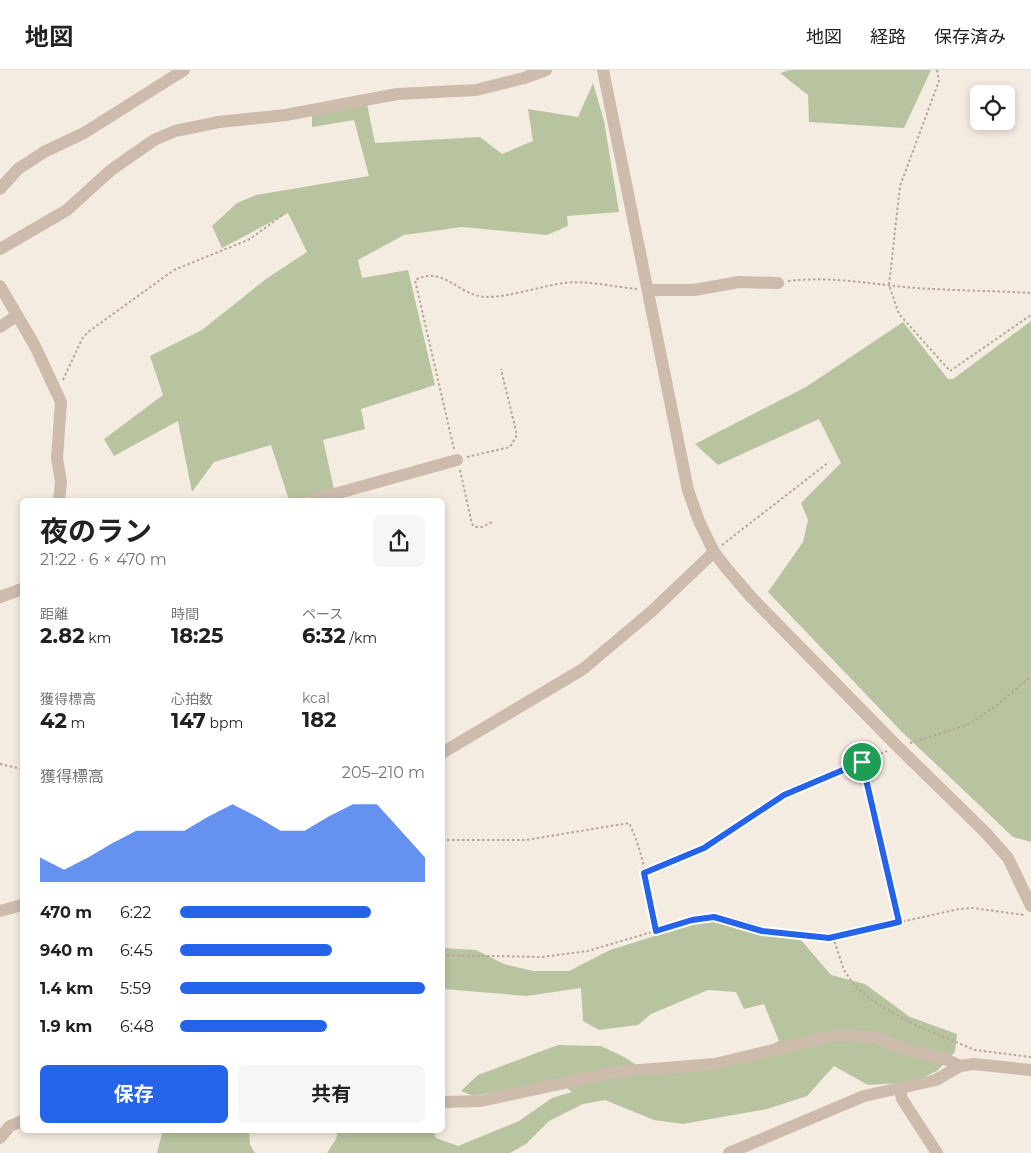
<!DOCTYPE html>
<html lang="ja">
<head>
<meta charset="utf-8">
<style>
  :root { --surface:#fff; --page:#f6f6f6; --text:#222; --muted:#767676; --line:#e0e0e0; --accent:#2563eb }
  body { margin:0; font-family:Montserrat,"Noto Sans JP",sans-serif; background:var(--page); color:var(--text); height:100vh; display:flex; flex-direction:column; font-size:19px; white-space:nowrap }
  * { box-sizing:border-box; margin:0 }
  p { font-size:16px; color:var(--muted) }
  .icon { flex:none; width:28px; height:28px; fill:none; stroke:currentColor; stroke-width:2; stroke-linecap:round; stroke-linejoin:round }
  .map { position:relative; flex:1; overflow:hidden }
  .details { position:absolute; left:20px; top:428px; width:425px; height:635px; display:flex; flex-direction:column; background:var(--surface); border-radius:8px; box-shadow:0 2px 8px #0003 }
  .details>* { flex:none }
  .controls { position:absolute; left:970px; top:15px; display:grid; gap:10px }
  .controls a { display:grid; place-items:center; width:45px; height:45px; border-radius:8px; background:var(--surface); box-shadow:0 2px 8px #0003; font-size:25px }
  .pin { position:absolute; display:grid; place-items:center; width:42px; height:42px; color:#fff; margin:-21px; border:2px solid #fff; border-radius:50%; box-shadow:0 1px 5px #0007 }
  .round { display:grid; place-items:center; flex:none; width:52px; height:52px; border-radius:8px; background:var(--page) }
  .overview { display:flex; align-items:center; justify-content:space-between; height:85px; padding:0 20px }
  h1 { font-size:28px; font-weight:700; line-height:38px }
  .stats { display:grid; grid-template-columns:repeat(3,1fr); gap:8px; height:85px; padding:5px 20px }
  .stats div { display:grid; align-content:center }
  .stats b { font-size:21px; font-weight:700 }
  .stats small { font-size:14px; font-weight:400 }
  .stats p { font-size:14px }
  .chart { height:140px; padding:10px 20px }
  .chart p { display:flex; justify-content:space-between }
  .chart svg { width:100%; height:90px; margin-top:5px; fill:var(--accent); opacity:.7 }
  .cta { display:flex; gap:10px; margin-top:auto; padding:10px 20px }
  .cta a { flex:1; height:58px; border-radius:8px; background:var(--accent); color:#fff; font-size:20px; font-weight:700; line-height:58px; text-align:center }
  .cta a+a { background:var(--page); color:var(--text) }
  ul { padding:0 20px; list-style:none; font-size:16px }
  li { display:grid; grid-template-columns:80px 60px 1fr; align-items:center; height:38px }
  li i { height:12px; border-radius:6px; background:var(--accent) }
  header { display:flex; align-items:center; gap:30px; box-sizing:border-box; height:70px; padding:0 25px; background:var(--surface); border-bottom:1px solid var(--line) }
  header strong { font-size:24px }
  nav { display:flex; gap:28px; margin-inline-start:auto; font-size:18px }
  .map>svg:first-child { display:block }
  .green { fill:#b8c4a0 }
  .lines { fill:none; stroke-linecap:round; stroke-linejoin:round }
  .path { stroke:#b9a596; stroke-width:2; stroke-dasharray:2.5 2.5; stroke-linecap:butt }
  .minor { stroke:#cdbbac; stroke-width:12 }
  .route-casing { stroke:#fff; stroke-width:10 }
  .route { stroke:#2563eb; stroke-width:6 }
</style>
</head>
<body>
<header>
<strong>地図</strong>
<nav><a>地図</a><a>経路</a><a>保存済み</a></nav>
</header>
<div class="map">
<svg width="1031" height="1083" viewBox="0 0 1031 1083">
  <rect width="100%" height="100%" fill="#f4ebe1"/>
  <g class="green">
    <polygon points="790,0 931,0 904,58 809,52 808,25 780,3"/>
    <polygon points="593,13 604,51 619,142 567,146 568,156 547,165 462,157 404,165 358,190 362,208 408,200 435,315 361,339 365,359 323,370 334,419 298,430 289,430 271,375 214,392 192,422 178,351 114,386 104,369 163,325 150,286 202,260 266,209 307,182 288,143 222,178 212,156 237,133 256,125 369,106 354,50 312,57 312,44 367,34 375,73 480,67 502,84 533,71 528,39 578,47"/>
    <polygon points="1031,251 1031,772 1013,767 901,661 768,522 803,472 808,450 801,433 841,393 819,349 718,395 695,374 806,317 903,252 948,309 953,309"/>
    <polygon points="722,845 751,852 801,870 831,905 865,914 910,947 957,964 955,982 937,1001 913,1012 868,1015 834,996 807,1026 767,1039 683,1054 654,1050 605,1030 583,1034 549,1051 526,1074 510,1083 327,1083 336,1069 338,1060 433,1060 436,1068 458,1076 519,1051 552,1028 572,1022 558,1011 473,1026 461,1021 478,1005 558,975 601,976 624,987 649,1003 727,996 779,971 764,934 744,939 736,922 708,920 651,944 638,955 599,960 583,951 581,918 527,926 443,919 443,878 476,880 504,894 533,901 569,901 610,880"/>
    <polygon points="163,1060 174,1062 184,1060 249,1060 250,1075 255,1083 157,1083"/>
  </g>
  <g class="lines">
    <g class="path">
      <polyline points="937,0 939,11 900,116 889,215 899,244 950,301 1031,245"/>
      <path d="M788,211c34,-4 65,0 98,4 48,6 97,5 145,8"/>
      <polyline points="63,310 82,269 88,262 174,200 250,169 284,144"/>
      <path d="M454,379l-39,-169c28,-15 43,15 70,17 22,1 56,-11 79,-14 21,-3 51,4 73,6"/>
      <polyline points="467,387 510,377 517,365 501,299"/>
      <polyline points="460,400 472,454 475,457 482,457 494,451"/>
      <polyline points="722,475 829,392"/>
      <polyline points="910,673 967,655 995,637 1031,606"/>
      <polyline points="862,692 899,852"/>
      <polyline points="0,694 22,699"/>
      <path d="M442,770h84l103,-17c16,32 20,72 27,108"/>
      <polyline points="645,803 704,778 784,725 887,681"/>
      <polyline points="833,867 844,900 854,915 873,931 915,955 975,980 1031,987"/>
      <polyline points="442,885 542,887 588,881 692,850 714,847 762,861 829,868 959,839 973,838 1024,845"/>
    </g>
    <g class="minor">
      <polyline points="603,0 688,420 699,451 714,482 727,499 752,528 897,676 985,762 1008,788 1031,836"/>
      <polyline points="0,119 18,99 44,82 84,63 184,0"/>
      <polyline points="0,179 67,140 111,100 154,70 175,61 219,52 286,45 397,24 476,20 524,8 546,0"/>
      <polyline points="0,216 35,276 61,332 57,388 61,412 59,430"/>
      <polyline points="648,220 694,220 739,212 778,213"/>
      <polyline points="0,257 16,246"/>
      <polyline points="313,430 457,390"/>
      <polyline points="0,527 22,519"/>
      <polyline points="442,683 583,599 652,541 714,482"/>
      <polyline points="0,841 22,835"/>
      <polyline points="900,1020 902,1029 937,1083"/>
      <polyline points="442,1032 481,1031 615,1002 715,994 836,965 874,967 910,981 943,988 960,996"/>
      <polyline points="0,1068 10,1056 22,1051"/>
      <polyline points="729,1083 864,1026 936,1010 960,996 974,994 1031,1000"/>
    </g>
  </g>
  <g class="lines">
    <defs>
      <polygon id="route" points="862,692 899,852 829,868 762,861 714,847 692,850 656,861 644,803 704,778 784,725"/>
    </defs>
    <use href="#route" class="route-casing"/>
    <use href="#route" class="route"/>
  </g>
</svg>
<div class="controls">
<a><svg class="icon" aria-label="locate" viewBox="0 0 24 24"><circle cx="12" cy="12" r="6"/><path d="M12 2v4M12 18v4M2 12h4M18 12h4"/></svg></a>
</div>
<div class="pin" style="left:862px;top:692px;background:#1e9e55"><svg class="icon" aria-label="arrive" viewBox="0 0 24 24"><path d="M6 21V4h12l-3 4 3 4H6"/></svg></div>
<section class="details">
<div class="overview"><div><h1>夜のラン</h1><p>21:22 · 6 × 470 m</p></div><a class="round"><svg class="icon" aria-label="share" viewBox="0 0 24 24"><path d="M12 15V3M7 8l5-5 5 5M5 13v7h14v-7"/></svg></a></div>
<div class="stats">
<div><p>距離</p><b>2.82<small> km</small></b></div>
<div><p>時間</p><b>18:25</b></div>
<div><p>ペース</p><b>6:32<small> /km</small></b></div>
</div>
<div class="stats">
<div><p>獲得標高</p><b>42<small> m</small></b></div>
<div><p>心拍数</p><b>147<small> bpm</small></b></div>
<div><p>kcal</p><b>182</b></div>
</div>
<div class="chart"><p><span>獲得標高</span>205–210 m</p>
<svg viewBox="0 0 160 44" preserveAspectRatio="none"><path d="M0 44V32L10 38L20 32L30 25L40 19L50 19L60 19L70 12L80 6L90 12L100 19L110 19L120 12L130 6L140 6L150 19L160 32V44z"/></svg>
</div>
<ul>
<li><b>470 m</b>6:22<i style="width:78%"></i></li>
<li><b>940 m</b>6:45<i style="width:62%"></i></li>
<li><b>1.4 km</b>5:59<i style="width:100%"></i></li>
<li><b>1.9 km</b>6:48<i style="width:60%"></i></li>
</ul>
<div class="cta"><a>保存</a><a>共有</a></div>
</section>
</div>
</body>
</html>
